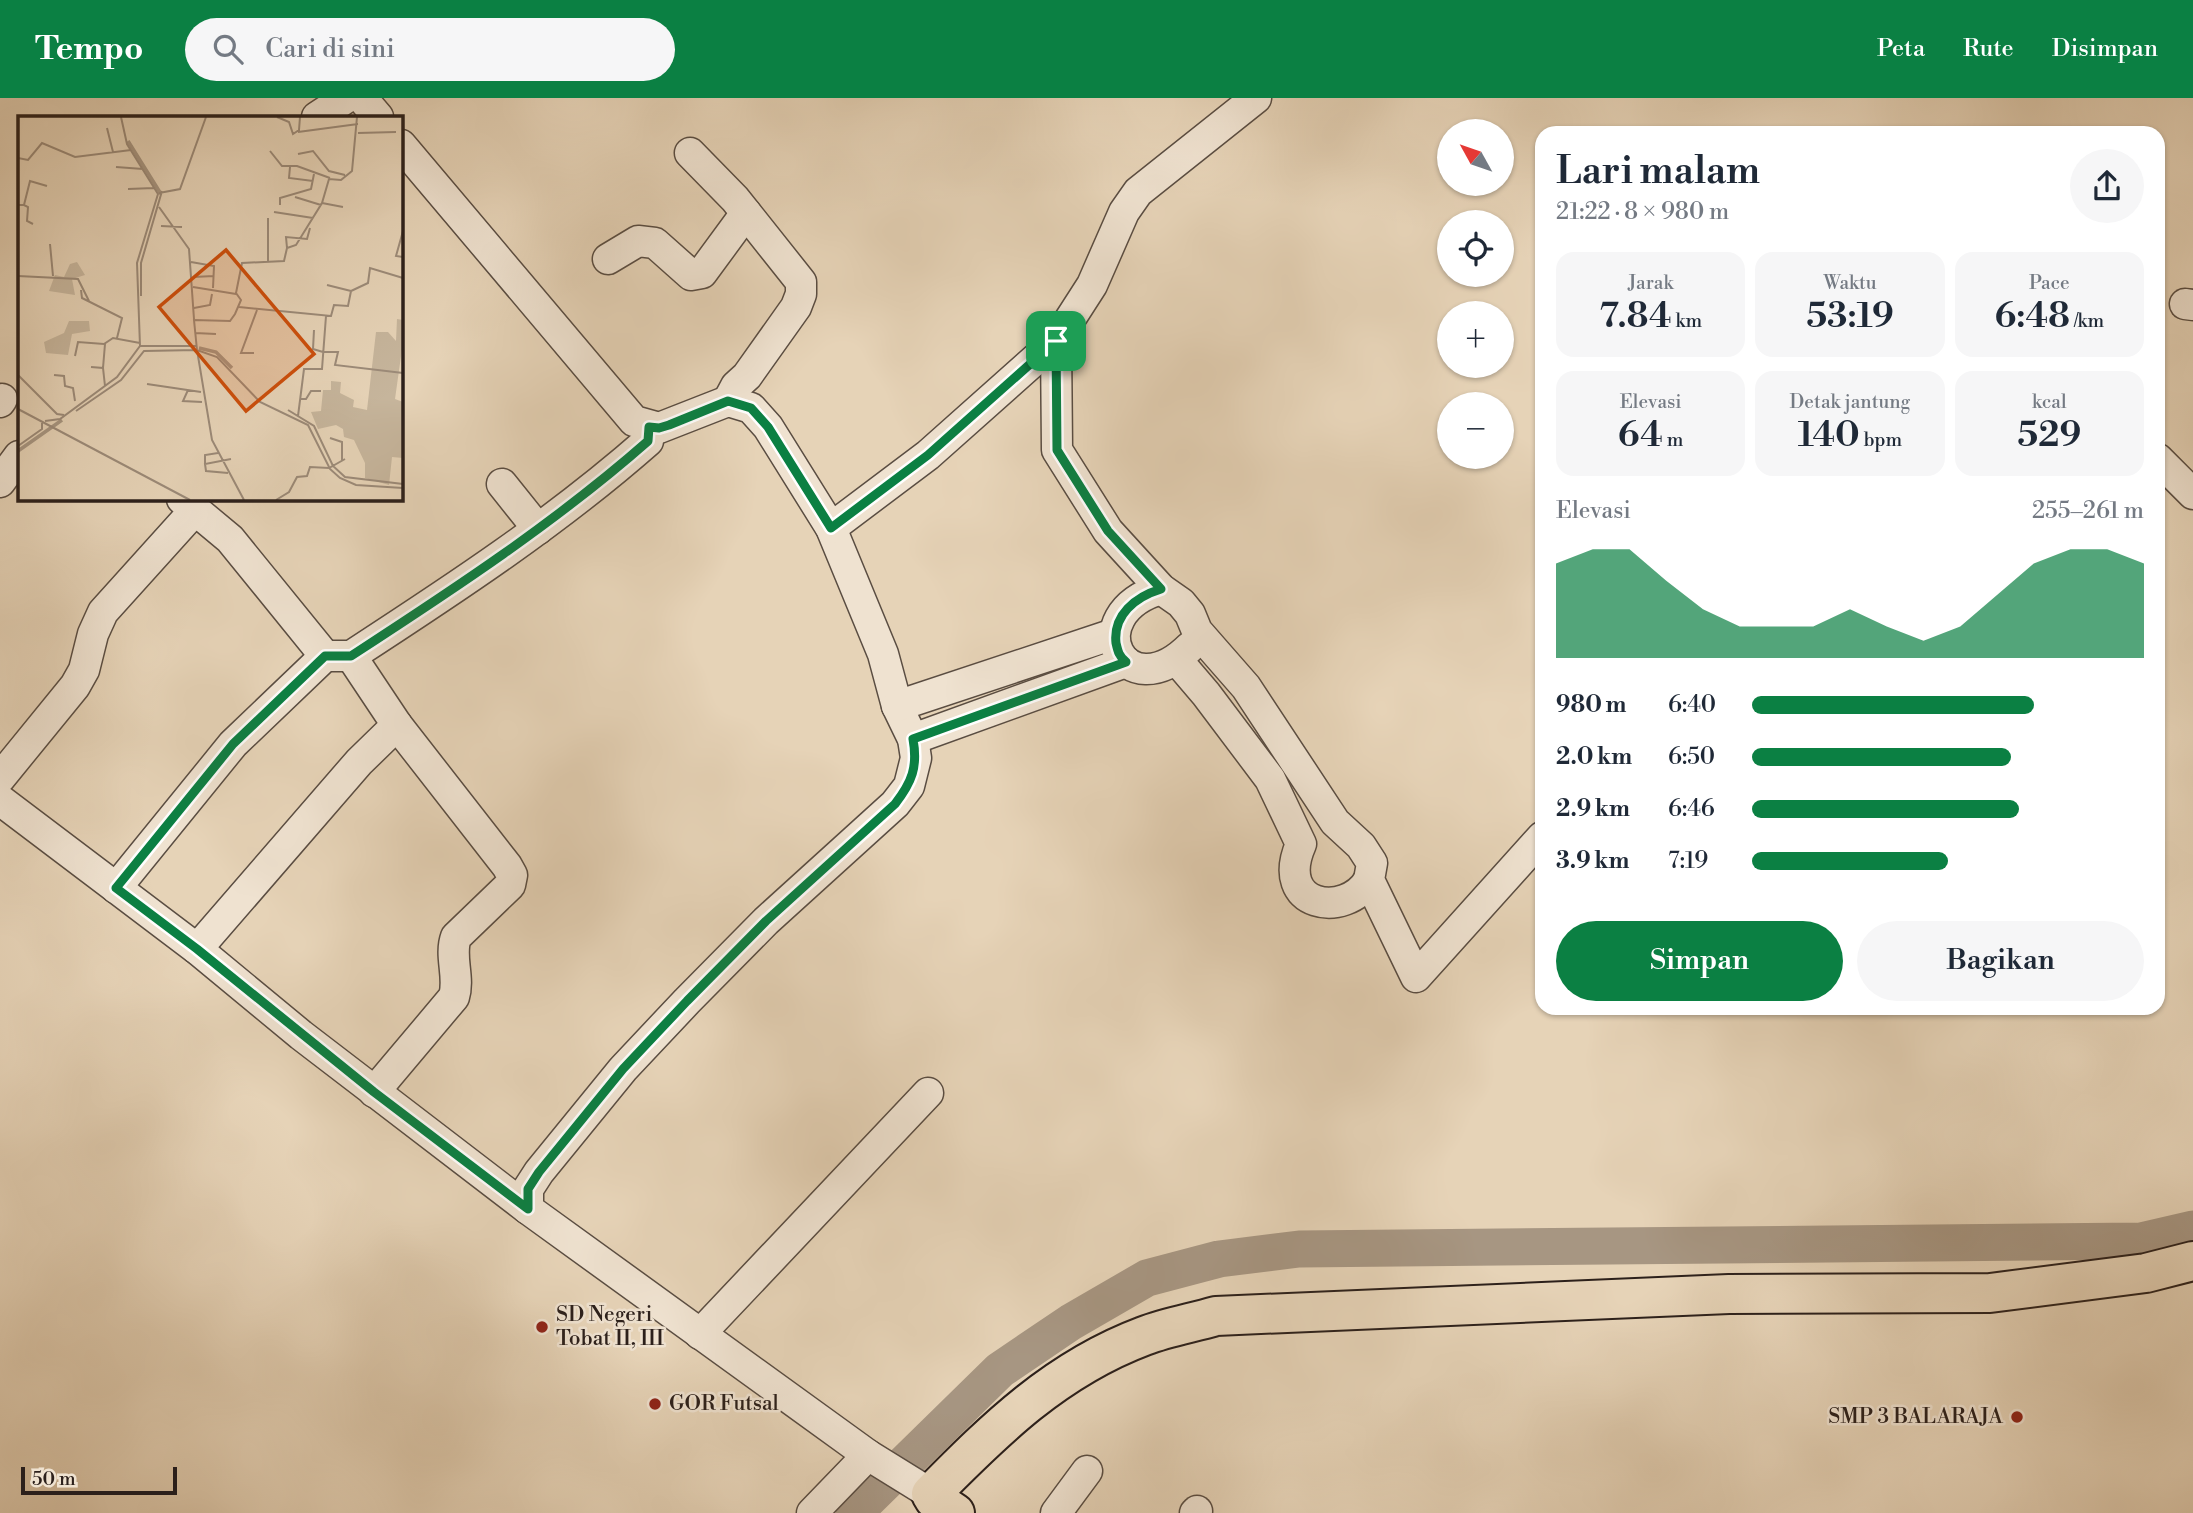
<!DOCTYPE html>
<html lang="id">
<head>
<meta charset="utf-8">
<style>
  :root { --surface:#fff; --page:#f6f6f7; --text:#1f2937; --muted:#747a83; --accent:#0b8043 }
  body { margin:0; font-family:"Libre Bodoni",serif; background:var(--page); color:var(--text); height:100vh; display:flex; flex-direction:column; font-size:26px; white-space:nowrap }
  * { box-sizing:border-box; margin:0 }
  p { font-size:23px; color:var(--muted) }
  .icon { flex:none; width:38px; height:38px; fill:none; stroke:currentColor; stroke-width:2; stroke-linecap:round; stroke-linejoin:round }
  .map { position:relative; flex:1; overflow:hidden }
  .details { position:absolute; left:1535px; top:28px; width:630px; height:889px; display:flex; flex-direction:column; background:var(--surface); border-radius:21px; box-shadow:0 2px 5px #0004 }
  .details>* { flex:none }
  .needle { width:46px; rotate:310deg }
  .tools { position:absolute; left:1437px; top:21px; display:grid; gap:14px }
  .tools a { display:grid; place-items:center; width:77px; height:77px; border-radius:50%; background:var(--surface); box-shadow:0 2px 5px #0004; font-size:35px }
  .scale { position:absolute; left:21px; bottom:18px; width:156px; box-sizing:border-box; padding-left:7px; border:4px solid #2c201b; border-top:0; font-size:19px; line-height:24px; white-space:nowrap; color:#2c201b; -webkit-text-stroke:5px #efe2d0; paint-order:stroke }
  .pin { position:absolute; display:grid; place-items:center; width:60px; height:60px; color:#fff; margin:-30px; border-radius:14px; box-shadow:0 4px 10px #0006 }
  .round { display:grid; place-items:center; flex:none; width:74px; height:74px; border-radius:37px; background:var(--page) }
  .summary { display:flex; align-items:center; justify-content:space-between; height:119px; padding:0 21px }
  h1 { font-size:38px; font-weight:600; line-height:52px }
  .stats { display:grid; grid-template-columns:repeat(3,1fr); gap:10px; height:119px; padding:7px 21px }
  .stats div { display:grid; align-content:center; border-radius:18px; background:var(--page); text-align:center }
  .stats b { font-size:35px; font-weight:600 }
  .stats small { font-size:19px; font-weight:400 }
  .stats p { font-size:19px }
  .chart { height:196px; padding:14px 21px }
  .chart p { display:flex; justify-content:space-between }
  .chart svg { width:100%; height:126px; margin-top:7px; fill:var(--accent); opacity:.7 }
  .action { display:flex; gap:14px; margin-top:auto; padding:14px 21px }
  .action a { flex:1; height:80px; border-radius:42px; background:var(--accent); color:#fff; font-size:28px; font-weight:600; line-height:80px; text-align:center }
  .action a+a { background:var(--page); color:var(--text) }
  ul { padding:0 21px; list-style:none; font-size:23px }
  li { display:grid; grid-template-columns:112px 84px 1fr; align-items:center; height:52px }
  li i { height:18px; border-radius:9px; background:var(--accent) }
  header { display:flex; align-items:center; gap:42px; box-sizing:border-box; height:98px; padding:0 35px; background:var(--accent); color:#fff }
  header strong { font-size:33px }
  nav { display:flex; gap:38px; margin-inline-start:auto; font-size:24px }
  .search { width:490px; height:63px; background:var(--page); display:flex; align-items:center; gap:18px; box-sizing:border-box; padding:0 24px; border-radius:38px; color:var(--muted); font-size:26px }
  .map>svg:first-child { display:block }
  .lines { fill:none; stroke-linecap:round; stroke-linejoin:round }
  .river { stroke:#a79682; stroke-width:37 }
  .minor-casing { stroke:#5a4d42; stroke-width:33 }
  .major-casing { stroke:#2c201b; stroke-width:42 }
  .minor { stroke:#efe2d0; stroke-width:30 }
  .major { stroke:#e6d3b7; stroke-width:38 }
  .route-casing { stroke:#fff; stroke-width:14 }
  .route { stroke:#0b8043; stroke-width:9 }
  .poi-dot { fill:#8f2418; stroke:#efe2d0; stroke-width:2.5 }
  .labels { text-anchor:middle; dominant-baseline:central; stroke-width:5; stroke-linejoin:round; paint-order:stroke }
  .poi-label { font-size:21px; fill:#2c201b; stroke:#efe2d0; text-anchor:start }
  .inset-river { fill:none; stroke:#a79682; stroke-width:3.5 }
  .inset-road { fill:none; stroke:#9c8b79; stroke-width:2 }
  .view { fill:#cc500e; fill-opacity:0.15; stroke:#cc500e; stroke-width:3.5 }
  .inset-edge { fill:none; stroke:#2c201b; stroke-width:3.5 }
</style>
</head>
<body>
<header>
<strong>Tempo</strong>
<div class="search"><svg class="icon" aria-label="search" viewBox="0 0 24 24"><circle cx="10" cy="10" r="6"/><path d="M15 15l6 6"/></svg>Cari di sini</div>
<nav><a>Peta</a><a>Rute</a><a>Disimpan</a></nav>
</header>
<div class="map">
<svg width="2193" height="1415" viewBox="0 0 2193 1415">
  <rect width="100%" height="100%" fill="#e6d3b7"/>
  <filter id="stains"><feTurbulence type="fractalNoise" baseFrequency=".00286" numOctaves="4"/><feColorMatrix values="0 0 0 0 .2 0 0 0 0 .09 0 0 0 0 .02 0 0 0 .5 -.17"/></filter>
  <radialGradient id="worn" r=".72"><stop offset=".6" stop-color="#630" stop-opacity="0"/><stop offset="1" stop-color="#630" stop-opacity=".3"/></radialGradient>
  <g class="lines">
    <polyline class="river" points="854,1415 1000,1272 1071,1224 1147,1180 1219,1161 1299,1151 2141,1143 2193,1131"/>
    <defs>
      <g id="minor">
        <polyline points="362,0 378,19"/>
        <polyline points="317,19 346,0"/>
        <polyline points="401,47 634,323 659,330 728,303 751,310 768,329 831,430 883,556 897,608 913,641 916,660 909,688 895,706 766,823 687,903 623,971 539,1074 528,1091 528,1111 868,1357 931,1396"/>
        <polyline points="690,55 735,101 801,184 801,196 796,209 747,278 736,288 728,303"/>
        <polyline points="608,161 638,143 655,145 691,177 702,175 746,115"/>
        <polyline points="2185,206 2193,207"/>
        <polyline points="1056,243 1057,352 1108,433 1161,491 1181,505 1190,516 1197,533 1246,589 1335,724 1361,748 1372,765 1369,782 1416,879 1542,739"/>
        <polyline points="0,304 2,301"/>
        <polyline points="2158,361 2193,396"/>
        <polyline points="0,384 19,358"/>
        <polyline points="502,386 538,431"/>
        <polyline points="182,401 230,441 325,558"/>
        <polyline points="831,430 928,357 1056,243 1092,187 1124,114 1138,94 1256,0"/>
        <path d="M1161,491c-86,26 -37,123 29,58"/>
        <path d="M1177,562l29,34 64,85 31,65c-28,64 45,75 68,36"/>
        <polyline points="897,608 1114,536"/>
        <polyline points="913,641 1126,564"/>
        <polyline points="0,680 75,588 84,572 93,536 103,514 195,412"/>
        <polyline points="0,702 197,851 301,937 528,1111"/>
        <path d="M116,790l117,-144 92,-88h26c103,-67 205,-134 297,-215l1,-14"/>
        <polyline points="197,851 359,664 397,627 351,558"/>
        <path d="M374,994l80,-95c6,-20 -5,-41 2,-60l54,-52 2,-10 -5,-9 -110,-141"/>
        <polyline points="700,1236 928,995"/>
        <polyline points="812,1415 868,1357"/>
        <polyline points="1056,1415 1087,1373"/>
        <polyline points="1195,1415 1197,1413"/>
      </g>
      <path id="major" d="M955,1415l-21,-14 -3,-5c64,-65 125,-125 213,-158 23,-9 48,-13 72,-20l513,-22 261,-1 156,-20 47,-12"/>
    </defs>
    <use href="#minor" class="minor-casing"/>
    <use href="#major" class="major-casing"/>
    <use href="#minor" class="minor"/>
    <use href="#major" class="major"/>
  </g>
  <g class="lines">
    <defs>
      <path id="route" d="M1056,243l1,109 51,81 53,58c-26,8 -48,26 -45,54 2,9 3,13 10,19l-213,77c5,28 -1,43 -18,65l-129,117 -79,80 -64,68 -84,103 -11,17v20l-154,-117 -177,-143 -81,-61 117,-144 92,-88h26c103,-67 205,-134 297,-215l1,-14 10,1 10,-3 59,-24 23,7 17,19 63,101 97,-73z"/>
    </defs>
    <use href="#route" class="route-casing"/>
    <use href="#route" class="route"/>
  </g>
  <g class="poi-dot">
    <circle cx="542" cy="1229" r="7"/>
    <circle cx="655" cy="1306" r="7"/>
    <circle cx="2017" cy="1319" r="7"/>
  </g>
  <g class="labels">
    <g class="poi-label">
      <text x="556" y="1217">SD Negeri<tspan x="556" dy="24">Tobat II, III</tspan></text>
      <text x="669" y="1306">GOR Futsal</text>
      <text x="2003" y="1319" text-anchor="end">SMP 3 BALARAJA</text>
    </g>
  </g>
  <g transform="translate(18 18)">
    <rect width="385" height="385" fill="#e6d3b7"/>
    <path d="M59,146l8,13 -13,4 3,16 -26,-4 6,-16 9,2 6,-13zM379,203l6,1v22l-8,57 8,3v56l-11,-1 -3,28 -24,-7v-15l-11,-23 -10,-3 -1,-8 -7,-4 -18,4 -7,-17 10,-1 2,-21h8v-9l10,1 -1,11 14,7 -1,7 14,3 9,-78h12l8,9zM51,205h20l1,10 -18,3 -4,21 -22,-2 -2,-11 20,-9z" fill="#c6b59c"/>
    <path class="inset-river" d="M110,25l33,53M181,232l17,4 16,16M0,335l44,-31"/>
    <path class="inset-road" d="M103,1l6,27 31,50 -21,69 3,83M259,1l12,5 4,12 6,-4 1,-13M89,12l6,24M280,16l60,-8M340,17l38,-1M252,35l12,15h15l33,12M280,38l15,-3 16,20 16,4M0,42l10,2 14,-17 33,14 56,-7M98,51l27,2M272,51l-1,11 24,3M110,73l26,-1M141,77l21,-4 26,-72M277,81l26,8M304,87l21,4M0,89h6l6,-24 17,5M6,89l4,2 -1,14 6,3M262,89v-7l31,-9 3,-15M141,91l30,42 5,70M256,96l39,6M143,110l21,1M385,115l-7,25 7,1M32,128l3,32M269,132l-1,-11 21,2 3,-11M173,146l23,4 -1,22M250,146v-44M0,160l60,3 11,22M175,161l21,-1M309,169l24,6M175,171l43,7M63,174l1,8 40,20 -5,20M123,180v-33l21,-72M221,191l92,9 3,-11 14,1 3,-15 17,-8 2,-15 33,10M176,192l16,-3 2,-11M296,214l-1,19 10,3M177,217l21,1M179,234l-3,-30 36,1 5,-7 6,-14 -5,-7 6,-30 42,-2 3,-13 9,-3 26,-42 7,-24 12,1 11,-9 5,-54M305,236h15l-3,13 68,8M236,237h-13l16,-43M57,240l3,-14 26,2 9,-6 27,5M73,251l12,1 2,18M85,252l2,-24M0,259l39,39 7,1M36,259l10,1 1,10 8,2 2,13M129,268l54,8M170,274l-5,11 19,1M282,283h6l5,-8h10M0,293l172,91M270,294l26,16 19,40 12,11 58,7M58,295l45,-31 23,-29 53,-1M280,300l6,-47h18l4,-53M27,305l15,-2 57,-42 23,-31h56M312,322l12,4v18M0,330l24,-17v-6M187,348v-9l13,-2M210,357l-22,-2 -1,-7 26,-5M226,384l-32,-60 -15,-90 20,7 43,45 48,23 22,44 10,9 16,7 47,3M258,384l13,-8 8,-15 10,-1 3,-9 19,1 16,-9"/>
    <path class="view" d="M208,134l88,104 -68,57 -87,-104z"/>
    <rect width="385" height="385" class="inset-edge"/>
  </g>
  <rect width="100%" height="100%" filter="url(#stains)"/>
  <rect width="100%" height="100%" fill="url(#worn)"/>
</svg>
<div class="tools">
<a><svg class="needle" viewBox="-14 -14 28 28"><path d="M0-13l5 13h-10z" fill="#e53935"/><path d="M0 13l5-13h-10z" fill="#747a83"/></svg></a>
<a><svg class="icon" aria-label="locate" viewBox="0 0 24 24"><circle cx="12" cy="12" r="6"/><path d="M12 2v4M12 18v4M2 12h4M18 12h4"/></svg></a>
<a>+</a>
<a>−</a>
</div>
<div class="scale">50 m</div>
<div class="pin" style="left:1056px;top:243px;background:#1e9e55"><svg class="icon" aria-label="arrive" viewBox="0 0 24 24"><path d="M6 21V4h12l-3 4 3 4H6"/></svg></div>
<section class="details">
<div class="summary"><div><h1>Lari malam</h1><p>21:22 · 8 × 980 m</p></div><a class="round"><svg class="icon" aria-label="share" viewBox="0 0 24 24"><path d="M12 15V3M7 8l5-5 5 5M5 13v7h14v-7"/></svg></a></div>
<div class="stats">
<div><p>Jarak</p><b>7.84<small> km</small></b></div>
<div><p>Waktu</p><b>53:19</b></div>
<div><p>Pace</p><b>6:48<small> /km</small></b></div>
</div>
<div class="stats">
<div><p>Elevasi</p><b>64<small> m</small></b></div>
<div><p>Detak jantung</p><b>140<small> bpm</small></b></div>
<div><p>kcal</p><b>529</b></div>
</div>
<div class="chart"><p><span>Elevasi</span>255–261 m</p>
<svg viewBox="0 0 160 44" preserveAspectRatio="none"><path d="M0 44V11L10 6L20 6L30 17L40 27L50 33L60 33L70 33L80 27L90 33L100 38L110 33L120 22L130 11L140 6L150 6L160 11V44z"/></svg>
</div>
<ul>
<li><b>980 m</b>6:40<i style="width:72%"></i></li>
<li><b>2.0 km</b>6:50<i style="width:66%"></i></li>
<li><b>2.9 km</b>6:46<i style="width:68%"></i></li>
<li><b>3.9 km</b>7:19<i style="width:50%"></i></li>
</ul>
<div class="action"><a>Simpan</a><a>Bagikan</a></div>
</section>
</div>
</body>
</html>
